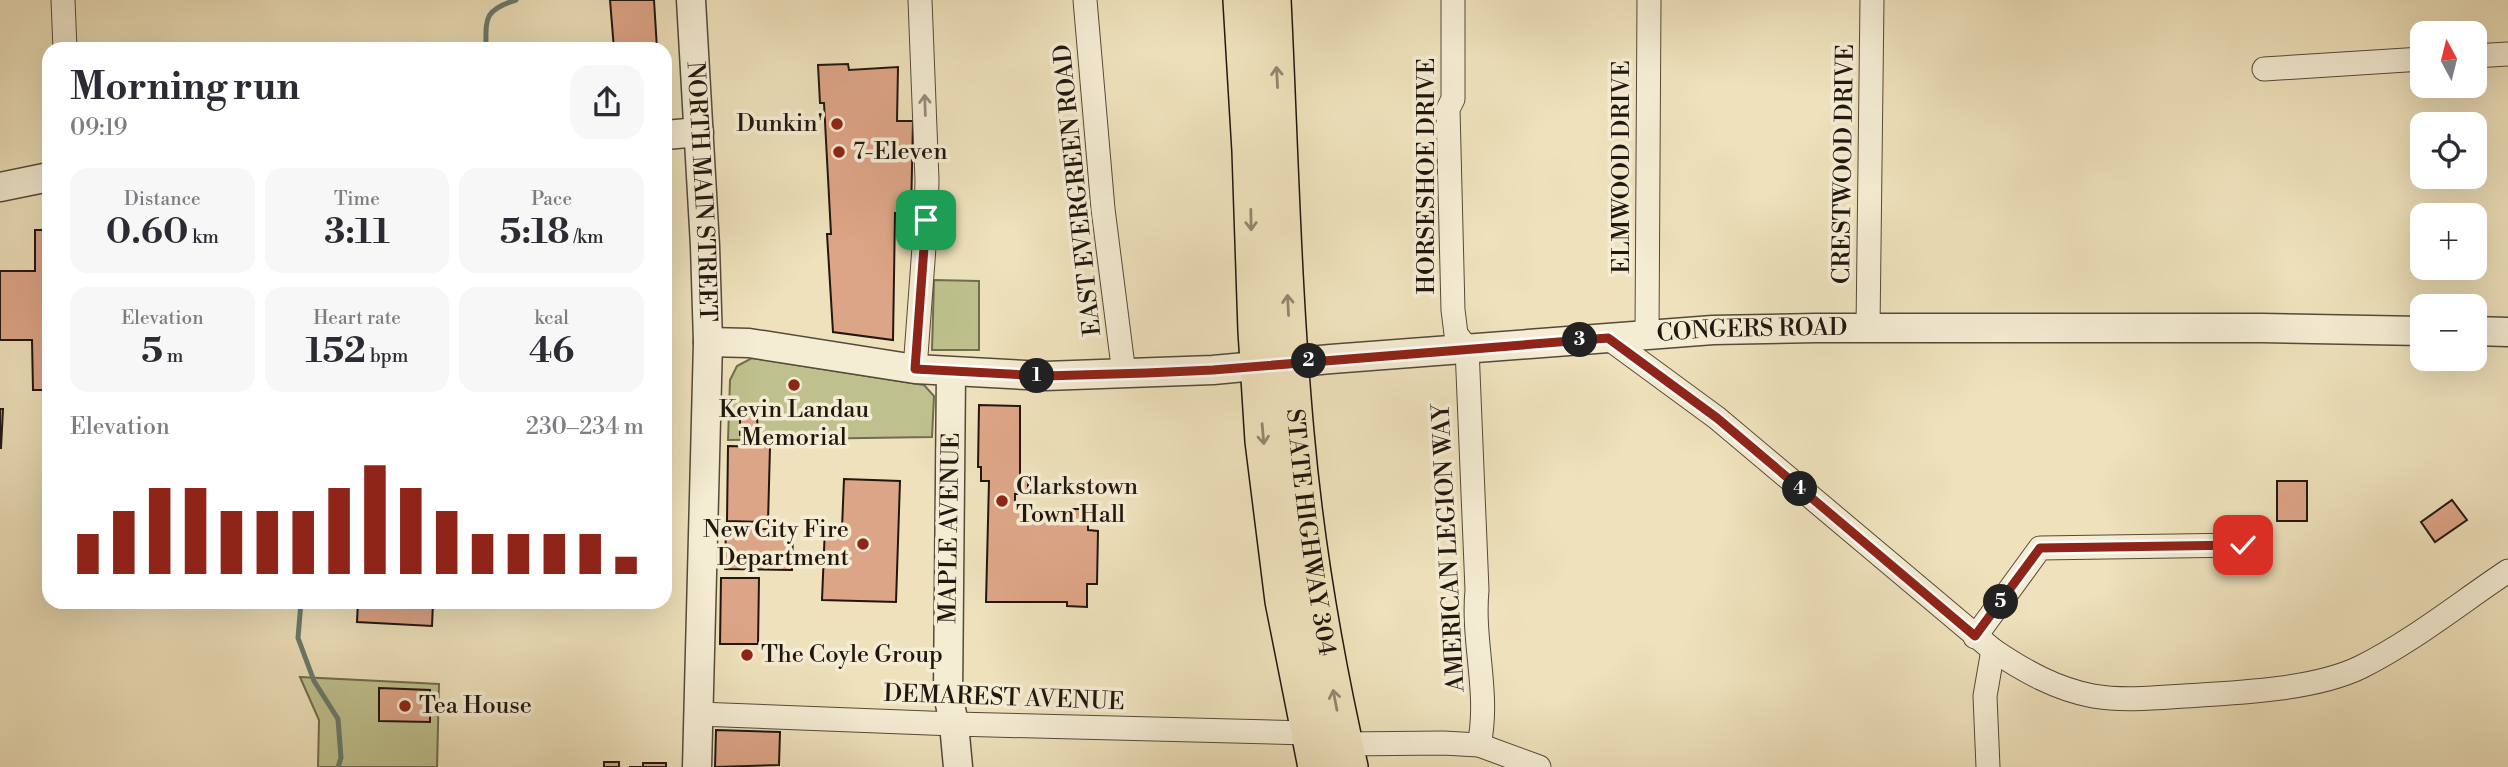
<!DOCTYPE html>
<html lang="en">
<head>
<meta charset="utf-8">
<style>
  :root { --surface:#fff; --page:#f7f7f7; --text:#2b2b33; --muted:#7c7c81; --accent:#8f2418 }
  body { margin:0; font-family:"Libre Bodoni",serif; background:var(--page); color:var(--text); height:100vh; display:flex; flex-direction:column; font-size:26px; white-space:nowrap }
  * { box-sizing:border-box; margin:0 }
  p { font-size:23px; color:var(--muted) }
  .icon { flex:none; width:38px; height:38px; fill:none; stroke:currentColor; stroke-width:2; stroke-linecap:round; stroke-linejoin:round }
  .map { position:relative; flex:1; overflow:hidden }
  .sheet { position:absolute; left:42px; top:42px; width:630px; height:567px; display:flex; flex-direction:column; background:var(--surface); border-radius:21px; box-shadow:0 7px 28px #0002 }
  .sheet>* { flex:none }
  .needle { width:46px; rotate:353deg }
  .controls { position:absolute; left:2410px; top:21px; display:grid; gap:14px }
  .controls a { display:grid; place-items:center; width:77px; height:77px; border-radius:14px; background:var(--surface); box-shadow:0 7px 28px #0002; font-size:35px }
  .pin { position:absolute; display:grid; place-items:center; width:60px; height:60px; color:#fff; margin:-30px; border-radius:14px; box-shadow:0 4px 10px #0006 }
  .km { position:absolute; width:35px; height:35px; margin:-18px; border-radius:50%; background:#222; color:#fff; font-size:19px; line-height:35px; text-align:center }
  .round { display:grid; place-items:center; flex:none; width:74px; height:74px; border-radius:21px; background:var(--page) }
  .head { display:flex; align-items:center; justify-content:space-between; height:119px; padding:0 28px }
  h1 { font-size:38px; font-weight:700; line-height:52px }
  .metrics { display:grid; grid-template-columns:repeat(3,1fr); gap:10px; height:119px; padding:7px 28px }
  .metrics div { display:grid; align-content:center; border-radius:18px; background:var(--page); text-align:center }
  .metrics b { font-size:35px; font-weight:700 }
  .metrics small { font-size:19px; font-weight:400 }
  .metrics p { font-size:19px }
  .chart { height:196px; padding:14px 28px }
  .chart p { display:flex; justify-content:space-between }
  .chart svg { width:100%; height:126px; margin-top:7px; stroke:var(--accent); stroke-width:6 }
  .map>svg:first-child { display:block }
  .green { fill:#bec18d; stroke:#706c4e; stroke-width:2 }
  .lines { fill:none; stroke-linecap:round; stroke-linejoin:round }
  .stream { stroke:#6a7b6c; stroke-width:5 }
  .building { fill:#dda587; stroke:#21170f; stroke-width:2 }
  .minor-casing { stroke:#544a3a; stroke-width:25 }
  .tertiary-casing { stroke:#544a3a; stroke-width:31 }
  .primary-casing { stroke:#21170f; stroke-width:38 }
  .minor { stroke:#f4ecd3; stroke-width:23 }
  .tertiary { stroke:#f4ecd3; stroke-width:28 }
  .primary { stroke:#eee1bb; stroke-width:35 }
  .oneway { stroke:#92866e }
  .oneway2 { stroke:#958c7b }
  .route-casing { stroke:#fff; stroke-width:14 }
  .route { stroke:#8f2418; stroke-width:9 }
  .poi-dot { fill:#8f2418; stroke:#f4ecd3; stroke-width:2.5 }
  .labels { text-anchor:middle; dominant-baseline:central; stroke-width:7; stroke-linejoin:round; paint-order:stroke }
  .poi-label { font-size:24px; fill:#21170f; stroke:#f4ecd3; text-anchor:start }
  .street-label { font-size:24px; fill:#21170f; stroke:#f4ecd3 }
</style>
</head>
<body>
<div class="map">
<svg width="2508" height="767" viewBox="0 0 2508 767">
  <rect width="100%" height="100%" fill="#eee1bb"/>
  <filter id="stains"><feTurbulence type="fractalNoise" baseFrequency=".00286" numOctaves="4"/><feColorMatrix values="0 0 0 0 .2 0 0 0 0 .09 0 0 0 0 .02 0 0 0 .5 -.17"/></filter>
  <radialGradient id="worn" r=".72"><stop offset=".6" stop-color="#630" stop-opacity="0"/><stop offset="1" stop-color="#630" stop-opacity=".3"/></radialGradient>
  <g class="green">
    <polygon points="934,280 979,281 979,350 932,350"/>
    <polygon points="752,358 924,385 934,396 932,437 728,440 730,380 737,366"/>
    <polygon points="300,677 439,684 437,767 318,767 319,720"/>
  </g>
  <g class="lines">
    <g class="stream">
      <path d="M486,49c0,-30 -3,-39 30,-49"/>
      <polyline points="301,602 298,638 314,681 338,719 341,758 338,767"/>
    </g>
  </g>
  <g class="building">
    <polygon points="610,0 654,0 657,49 614,49"/>
    <polygon points="848,64 849,70 898,67 897,121 913,121 911,214 895,213 893,340 833,332 827,234 831,234 824,103 820,103 818,65"/>
    <polygon points="35,230 49,230 49,390 33,390 32,340 0,340 0,271 35,271"/>
    <polygon points="979,405 1020,406 1020,477 1028,477 1028,494 1015,494 1015,509 1088,509 1088,530 1098,531 1097,584 1087,584 1087,607 1067,606 1067,602 986,602 989,481 981,481 981,467 978,467"/>
    <polygon points="0,409 3,409 1,448 0,448"/>
    <polygon points="740,416 757,416 758,435 740,435"/>
    <polygon points="728,446 770,447 768,522 727,521"/>
    <polygon points="844,479 900,481 896,602 822,600 825,527 842,528"/>
    <rect x="2277" y="481" width="30" height="40"/>
    <polygon points="2452,500 2467,520 2435,542 2421,522"/>
    <polygon points="726,528 793,530 792,570 725,569"/>
    <polygon points="721,578 759,578 758,644 720,644"/>
    <polygon points="358,602 433,602 432,626 357,622"/>
    <polygon points="379,688 430,690 430,722 379,721"/>
    <polygon points="716,730 780,732 779,765 715,767"/>
    <rect x="604" y="762" width="15" height="5"/>
    <polygon points="643,763 666,763 666,767 629,767 643,767"/>
  </g>
  <g class="lines">
    <defs>
      <g id="minor">
        <polyline points="63,0 65,49"/>
        <polyline points="1085,0 1103,209 1124,374"/>
        <path d="M1453,0v99l-5,10 5,201 3,24 11,14 10,242c-5,52 13,104 2,155"/>
        <polyline points="2474,56 2508,54"/>
        <polyline points="2264,69 2422,59"/>
        <polyline points="1868,329 1872,0"/>
        <polyline points="1647,335 1649,0"/>
        <path d="M1608,338l109,80 276,232c31,21 63,39 100,46 29,5 62,2 91,0 52,-3 130,-6 177,-29 52,-26 99,-64 147,-96"/>
        <polyline points="915,369 926,220 927,180 920,0"/>
        <polyline points="1975,637 2040,548 2243,545"/>
        <polyline points="698,714 954,724 1308,733"/>
        <polyline points="1344,744 1443,743 1479,745 1539,767"/>
        <polyline points="1988,767 1985,696 1993,650"/>
      </g>
      <g id="tertiary">
        <path id="s1" d="M691,0l14,246 3,96 -11,425"/>
        <polyline points="665,135 699,132"/>
        <polyline points="0,187 49,177"/>
        <polyline points="2474,331 2508,332"/>
        <path id="s2" d="M708,342l41,1 166,26 130,7 168,-6 118,-11 382,-29 103,-2h446l160,3"/>
        <polyline points="951,372 948,694 954,724 958,767"/>
      </g>
      <g id="primary">
        <polyline points="1241,0 1250,151 1256,331 1263,441 1283,601 1316,767"/>
        <path id="s3" d="M1273,0c7,144 10,289 23,433 10,113 29,224 54,334"/>
      </g>
    </defs>
    <use href="#minor" class="minor-casing"/>
    <use href="#tertiary" class="tertiary-casing"/>
    <use href="#primary" class="primary-casing"/>
    <use href="#minor" class="minor"/>
    <use href="#tertiary" class="tertiary"/>
    <use href="#primary" class="primary"/>
  </g>
  <defs><path id="oneway-shaft" d="M-6 0H5M1.5-3L5.5 0L1.5 3" fill="none" stroke-width="1.6" stroke-linecap="round" stroke-linejoin="round" transform="scale(1.75)"/></defs>
  <g class="oneway">
    <use href="#oneway-shaft" transform="translate(1277 77) rotate(-93)"/>
    <use href="#oneway-shaft" transform="translate(1251 220) rotate(89)"/>
    <use href="#oneway-shaft" transform="translate(1288 305) rotate(-93)"/>
    <use href="#oneway-shaft" transform="translate(1263 434) rotate(85)"/>
    <use href="#oneway-shaft" transform="translate(1335 700) rotate(-101)"/>
  </g>
  <use class="oneway2" href="#oneway-shaft" transform="translate(925 105) rotate(-92)"/>
  <g class="lines">
    <defs>
      <polyline id="route" points="926,220 915,369 1045,376 1146,373 1213,370 1608,338 1717,418 1975,636 2040,548 2243,545"/>
    </defs>
    <use href="#route" class="route-casing"/>
    <use href="#route" class="route"/>
  </g>
  <g class="poi-dot">
    <circle cx="837" cy="124" r="7"/>
    <circle cx="839" cy="152" r="7"/>
    <circle cx="794" cy="385" r="7"/>
    <circle cx="1002" cy="501" r="7"/>
    <circle cx="863" cy="544" r="7"/>
    <circle cx="747" cy="655" r="7"/>
    <circle cx="405" cy="706" r="7"/>
  </g>
  <g class="labels">
    <g class="poi-label">
      <text x="823" y="124" text-anchor="end">Dunkin'</text>
      <text x="853" y="152">7-Eleven</text>
      <text x="794" y="410" text-anchor="middle">Kevin Landau<tspan x="794" dy="28">Memorial</tspan></text>
      <text x="1016" y="487">Clarkstown<tspan x="1016" dy="28">Town Hall</tspan></text>
      <text x="849" y="530" text-anchor="end">New City Fire<tspan x="849" dy="28">Department</tspan></text>
      <text x="761" y="655">The Coyle Group</text>
      <text x="419" y="706">Tea House</text>
    </g>
    <g class="street-label">
      <text transform="translate(1844 164) rotate(-89)">CRESTWOOD DRIVE</text>
      <text transform="translate(1622 167) rotate(-90)">ELMWOOD DRIVE</text>
      <text transform="translate(1427 176) rotate(-90)">HORSESHOE DRIVE</text>
      <text transform="translate(1078 190) rotate(-96)">EAST EVERGREEN ROAD</text>
      <text stroke="none"><textPath href="#s1" startOffset="192">NORTH MAIN STREET</textPath></text>
      <text stroke="none"><textPath href="#s2" startOffset="1048">CONGERS ROAD</textPath></text>
      <text transform="translate(950 528) rotate(-89)">MAPLE AVENUE</text>
      <text stroke="none"><textPath href="#s3" startOffset="534">STATE HIGHWAY 304</textPath></text>
      <text transform="translate(1449 548) rotate(-93)">AMERICAN LEGION WAY</text>
      <text transform="translate(1004 698) rotate(2)">DEMAREST AVENUE</text>
    </g>
  </g>
  <rect width="100%" height="100%" filter="url(#stains)"/>
  <rect width="100%" height="100%" fill="url(#worn)"/>
</svg>
<div class="controls">
<a><svg class="needle" viewBox="-14 -14 28 28"><path d="M0-13l5 13h-10z" fill="#e53935"/><path d="M0 13l5-13h-10z" fill="#7c7c81"/></svg></a>
<a><svg class="icon" aria-label="locate" viewBox="0 0 24 24"><circle cx="12" cy="12" r="6"/><path d="M12 2v4M12 18v4M2 12h4M18 12h4"/></svg></a>
<a>+</a>
<a>−</a>
</div>
<div class="pin" style="left:926px;top:220px;background:#1e9e55"><svg class="icon" aria-label="arrive" viewBox="0 0 24 24"><path d="M6 21V4h12l-3 4 3 4H6"/></svg></div>
<div class="pin" style="left:2243px;top:545px;background:#d93025"><svg class="icon" aria-label="check" viewBox="0 0 24 24"><path d="M5 12l5 5 9-10"/></svg></div>
<b class="km" style="left:1037px;top:376px">1</b>
<b class="km" style="left:1309px;top:361px">2</b>
<b class="km" style="left:1580px;top:340px">3</b>
<b class="km" style="left:1800px;top:489px">4</b>
<b class="km" style="left:2001px;top:602px">5</b>
<section class="sheet">
<div class="head"><div><h1>Morning run</h1><p>09:19</p></div><a class="round"><svg class="icon" aria-label="share" viewBox="0 0 24 24"><path d="M12 15V3M7 8l5-5 5 5M5 13v7h14v-7"/></svg></a></div>
<div class="metrics">
<div><p>Distance</p><b>0.60<small> km</small></b></div>
<div><p>Time</p><b>3:11</b></div>
<div><p>Pace</p><b>5:18<small> /km</small></b></div>
</div>
<div class="metrics">
<div><p>Elevation</p><b>5<small> m</small></b></div>
<div><p>Heart rate</p><b>152<small> bpm</small></b></div>
<div><p>kcal</p><b>46</b></div>
</div>
<div class="chart"><p><span>Elevation</span>230–234 m</p>
<svg viewBox="0 0 160 44" preserveAspectRatio="none"><path d="M5 44V30M15 44V22M25 44V14M35 44V14M45 44V22M55 44V22M65 44V22M75 44V14M85 44V6M95 44V14M105 44V22M115 44V30M125 44V30M135 44V30M145 44V30M155 44V38"/></svg>
</div>
</section>
</div>
</body>
</html>
